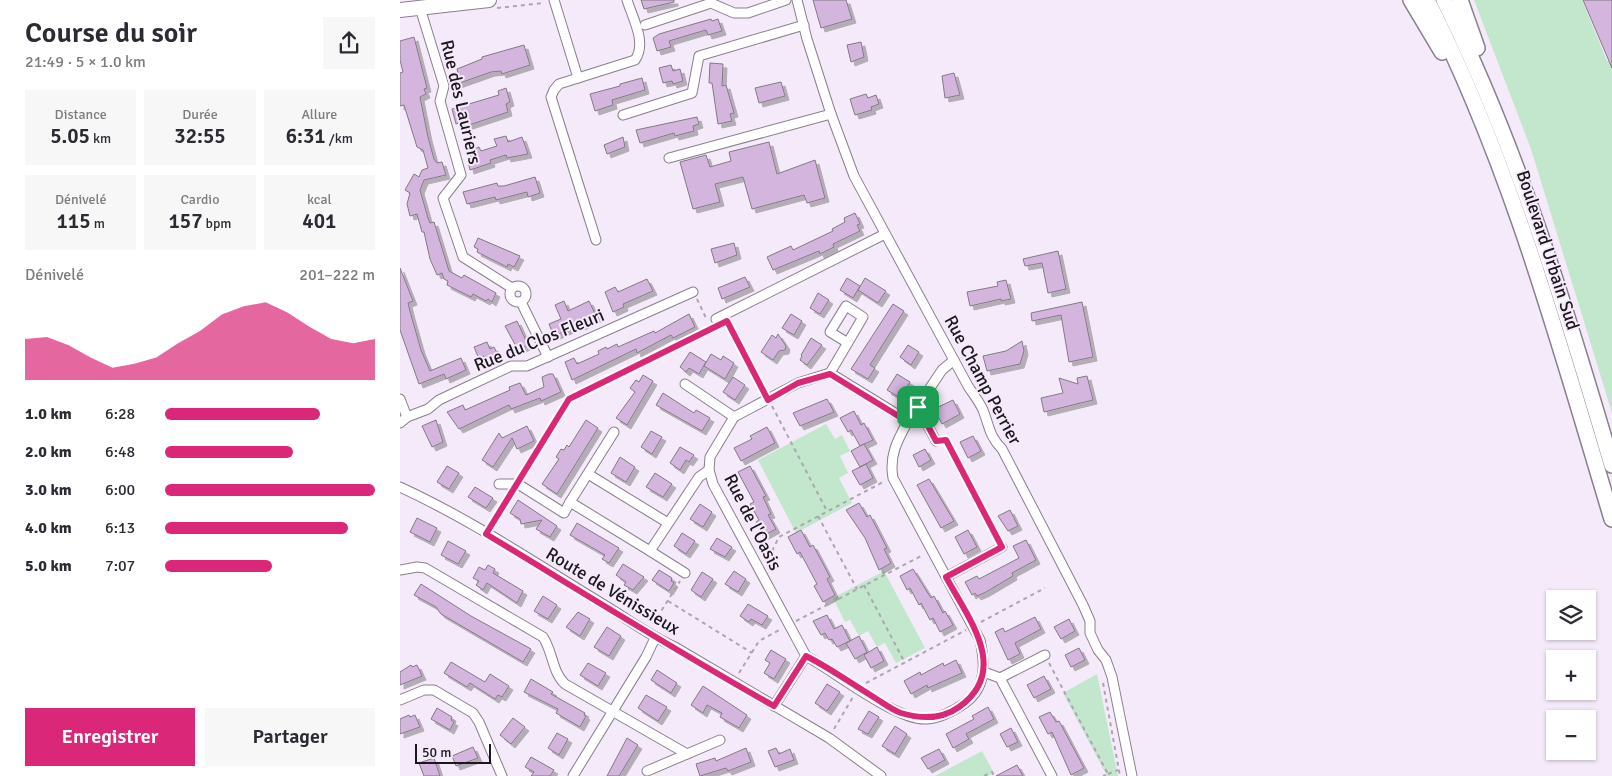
<!DOCTYPE html>
<html lang="fr">
<head>
<meta charset="utf-8">
<style>
  :root { --surface:#fff; --page:#f7f7f7; --text:#2b2b33; --muted:#7c7c81; --accent:#db2777 }
  body { margin:0; font-family:Signika,sans-serif; background:var(--page); color:var(--text); height:100vh; display:flex; flex-direction:column; font-size:19px; white-space:nowrap }
  * { box-sizing:border-box; margin:0 }
  p { font-size:16px; color:var(--muted) }
  .icon { flex:none; width:28px; height:28px; fill:none; stroke:currentColor; stroke-width:2; stroke-linecap:round; stroke-linejoin:round }
  .map { position:relative; flex:1; overflow:hidden }
  .details { display:flex; flex-direction:column; background:var(--surface); width:400px }
  .details>* { flex:none }
  .tools { position:absolute; left:1146px; top:590px; display:grid; gap:10px }
  .tools a { display:grid; place-items:center; width:50px; height:50px; border-radius:0px; background:var(--surface); box-shadow:0 1px 4px #0004; font-size:25px }
  .scale { position:absolute; left:15px; bottom:12px; width:76px; box-sizing:border-box; padding-left:5px; border:2px solid #1b171d; border-top:0; font-size:14px; line-height:18px; white-space:nowrap; color:#1b171d; -webkit-text-stroke:4px #f5eaf9; paint-order:stroke }
  .pin { position:absolute; display:grid; place-items:center; width:42px; height:42px; color:#fff; margin:-21px; border-radius:10px; box-shadow:0 2px 8px #0006 }
  .round { display:grid; place-items:center; flex:none; width:52px; height:52px; border-radius:0px; background:var(--page) }
  .overview { display:flex; align-items:center; justify-content:space-between; height:85px; padding:0 25px }
  h1 { font-size:28px; font-weight:600; line-height:38px }
  .figures { display:grid; grid-template-columns:repeat(3,1fr); gap:8px; height:85px; padding:5px 25px }
  .figures div { display:grid; align-content:center; border-radius:0px; background:var(--page); text-align:center }
  .figures b { font-size:21px; font-weight:600 }
  .figures small { font-size:14px; font-weight:400 }
  .figures p { font-size:14px }
  .chart { height:140px; padding:10px 25px }
  .chart p { display:flex; justify-content:space-between }
  .chart svg { width:100%; height:90px; margin-top:5px; fill:var(--accent); opacity:.7 }
  .action { display:flex; gap:10px; margin-top:auto; padding:10px 25px }
  .action a { flex:1; height:58px; border-radius:0px; background:var(--accent); color:#fff; font-size:20px; font-weight:600; line-height:58px; text-align:center }
  .action a+a { background:var(--page); color:var(--text) }
  ul { padding:0 25px; list-style:none; font-size:16px }
  li { display:grid; grid-template-columns:80px 60px 1fr; align-items:center; height:38px }
  li i { height:12px; border-radius:6px; background:var(--accent) }
  main { display:flex; flex:1; min-height:0 }
  .map>svg:first-child { display:block }
  .green { fill:#c3e7cc }
  .building { fill:#d3b5dd; stroke:#837986; filter:url(#shadow) }
  .lines { fill:none; stroke-linecap:round; stroke-linejoin:round }
  .street-casing { stroke:#897f8d; stroke-width:11 }
  .primary-casing { stroke:#897f8d; stroke-width:16 }
  .highway-casing { stroke:#897f8d; stroke-width:18 }
  .path { stroke:#ada5b1; stroke-width:2; stroke-dasharray:4 4; stroke-linecap:butt }
  .street { stroke:#fff; stroke-width:9 }
  .primary { stroke:#fff; stroke-width:14 }
  .highway { stroke:#fff; stroke-width:15 }
  .route-casing { stroke:#fff; stroke-width:10 }
  .route { stroke:#db2777; stroke-width:6 }
  .labels { text-anchor:middle; dominant-baseline:central; stroke-width:4; stroke-linejoin:round; paint-order:stroke }
  .street-label { font-size:18px; fill:#1b171d; stroke:#f5eaf9 }
</style>
</head>
<body>
<main>
<section class="details">
<div class="overview"><div><h1>Course du soir</h1><p>21:49 · 5 × 1.0 km</p></div><a class="round"><svg class="icon" aria-label="share" viewBox="0 0 24 24"><path d="M12 15V3M7 8l5-5 5 5M5 13v7h14v-7"/></svg></a></div>
<div class="figures">
<div><p>Distance</p><b>5.05<small> km</small></b></div>
<div><p>Durée</p><b>32:55</b></div>
<div><p>Allure</p><b>6:31<small> /km</small></b></div>
</div>
<div class="figures">
<div><p>Dénivelé</p><b>115<small> m</small></b></div>
<div><p>Cardio</p><b>157<small> bpm</small></b></div>
<div><p>kcal</p><b>401</b></div>
</div>
<div class="chart"><p><span>Dénivelé</span>201–222 m</p>
<svg viewBox="0 0 160 44" preserveAspectRatio="none"><path d="M0 44V24L10 23L20 27L30 33L40 38L50 36L60 33L70 26L80 20L90 12L100 8L110 6L120 11L130 18L140 24L150 26L160 24V44z"/></svg>
</div>
<ul>
<li><b>1.0 km</b>6:28<i style="width:74%"></i></li>
<li><b>2.0 km</b>6:48<i style="width:61%"></i></li>
<li><b>3.0 km</b>6:00<i style="width:100%"></i></li>
<li><b>4.0 km</b>6:13<i style="width:87%"></i></li>
<li><b>5.0 km</b>7:07<i style="width:51%"></i></li>
</ul>
<div class="action"><a>Enregistrer</a><a>Partager</a></div>
</section>
<div class="map">
<svg width="1212" height="776" viewBox="0 0 1212 776">
  <defs>
    <filter id="shadow"><feDropShadow dx="4" dy="4" stdDeviation="0" flood-color="#0004"/></filter>
  </defs>
  <rect width="100%" height="100%" fill="#f5eaf9"/>
  <g class="green">
    <polygon points="1074,0 1182,0 1207,61 1212,60 1212,413 1131,149"/>
    <polygon points="426,424 435,439 442,435 450,451 440,456 448,473 439,478 452,503 396,533 358,460"/>
    <polygon points="484,571 525,648 496,663 485,643 477,647 468,631 459,636 450,620 445,622 433,598"/>
    <polygon points="697,674 718,776 707,776 663,693"/>
    <polygon points="582,751 594,773 588,776 535,776"/>
  </g>
  <g class="building">
    <polygon points="241,0 274,0 274,2 244,9"/>
    <polygon points="413,0 446,0 452,19 421,28"/>
    <polygon points="1183,0 1212,0 1212,68"/>
    <polygon points="311,19 312,21 318,19 322,31 308,35 306,30 269,41 271,47 257,51 253,38 259,34"/>
    <polygon points="14,37 27,88 24,89 26,94 20,97 28,137 34,159 37,163 42,162 46,175 24,180 20,190 28,218 30,223 34,222 49,271 62,278 64,275 96,293 92,302 88,299 86,301 73,294 71,297 47,285 48,281 44,279 42,273 37,275 30,259 24,232 22,232 17,214 10,216 7,204 10,193 5,190 14,174 19,177 22,170 28,168 23,150 17,147 4,105 0,106 0,73 3,72 0,60 0,41"/>
    <polygon points="461,42 464,57 451,62 447,45"/>
    <polygon points="124,45 130,65 102,74 101,71 91,72 57,84 54,75 58,73 57,69 82,59 82,57"/>
    <polygon points="310,63 323,64 322,86 326,85 334,113 330,114 332,121 318,124 312,83 309,83"/>
    <polygon points="271,65 273,71 280,69 283,81 273,84 272,81 263,83 259,68"/>
    <polygon points="554,73 560,95 545,98 542,76"/>
    <polygon points="242,78 245,90 212,100 213,105 195,111 190,94 220,86 220,84"/>
    <polygon points="381,82 385,96 359,103 355,88"/>
    <polygon points="106,88 110,102 106,104 108,112 60,128 59,123 56,124 52,109 99,95 98,91"/>
    <polygon points="466,94 468,98 476,95 479,104 471,107 472,110 455,115 450,99"/>
    <polygon points="297,117 299,124 293,126 294,131 275,136 274,133 240,143 236,130"/>
    <polygon points="106,136 108,142 122,137 128,154 107,158 106,155 90,160 91,163 70,170 68,162 72,160 69,151 79,147 81,151 97,146 94,139"/>
    <polygon points="223,137 225,147 207,154 204,145"/>
    <polygon points="369,142 377,174 415,160 425,198 407,203 404,195 352,209 343,177 315,184 320,202 293,209 280,162 306,155 310,167 331,161 329,152"/>
    <polygon points="135,177 140,193 128,197 127,192 96,200 95,197 67,204 63,192 97,183 98,186 104,186"/>
    <polygon points="455,213 460,224 457,225 460,231 433,244 434,247 420,254 419,251 373,270 367,257 391,246 393,250 433,231 432,229 445,222 444,218"/>
    <polygon points="78,238 120,256 114,267 108,264 107,267 77,252 78,249 74,247"/>
    <polygon points="334,243 337,255 315,263 311,249"/>
    <polygon points="658,251 666,289 648,293 642,263 625,266 623,259"/>
    <polygon points="0,268 13,301 8,303 11,315 21,350 30,371 61,358 66,370 46,379 44,374 19,384 0,330"/>
    <polygon points="345,277 350,287 322,299 318,288"/>
    <polygon points="447,278 460,286 453,298 440,290"/>
    <polygon points="465,278 486,291 478,303 458,290"/>
    <polygon points="247,279 253,291 223,304 224,307 213,312 205,292 215,287 218,292"/>
    <polygon points="606,280 611,299 601,301 601,299 570,306 567,292 598,286 597,282"/>
    <polygon points="418,293 429,300 420,314 410,308"/>
    <polygon points="164,301 168,311 189,301 197,318 181,326 181,324 154,336 149,324 161,319 155,305"/>
    <polygon points="682,302 693,357 669,362 661,315 632,321 631,313"/>
    <polygon points="493,304 504,311 470,365 475,368 468,379 451,369"/>
    <polygon points="289,314 295,327 273,338 271,335 237,353 236,349 172,380 165,362 174,358 177,364 199,354 198,351 206,347 207,349 217,344 218,347 254,331 255,333"/>
    <polygon points="391,314 402,321 394,335 382,328"/>
    <polygon points="117,321 128,345 118,350 105,326"/>
    <polygon points="378,334 386,346 385,350 379,351 373,360 361,352 372,335 376,338"/>
    <polygon points="411,338 422,345 407,365 400,360 402,356 401,355"/>
    <polygon points="622,341 624,351 620,364 587,371 583,356 606,351"/>
    <polygon points="87,342 90,349 94,347 98,355 86,360 84,356 79,359 74,347"/>
    <polygon points="508,345 519,352 511,365 500,357"/>
    <polygon points="290,352 306,362 299,374 289,368 286,372 280,367"/>
    <polygon points="311,354 321,360 323,356 334,363 325,379 304,366"/>
    <polygon points="149,374 153,374 161,392 141,401 140,398 111,409 109,405 59,429 47,412 63,405 65,410 110,390 109,387 120,383 126,395 144,387 142,377"/>
    <polygon points="497,374 510,382 500,398 487,390"/>
    <polygon points="243,375 253,381 227,425 216,418 235,392 230,388 236,380 239,382"/>
    <polygon points="687,376 693,400 644,412 641,398 663,393 659,378 678,384 677,378"/>
    <polygon points="333,377 345,385 335,400 323,392"/>
    <polygon points="263,393 294,413 296,410 310,418 302,431 256,405"/>
    <polygon points="427,399 434,412 400,426 393,413"/>
    <polygon points="553,400 560,414 542,424 534,409"/>
    <polygon points="454,411 461,425 464,423 473,440 460,446 451,430 448,432 440,418"/>
    <polygon points="36,420 43,442 32,447 22,426"/>
    <polygon points="186,420 198,428 157,494 142,484 159,459 156,457 161,449 164,450 167,445 169,447"/>
    <polygon points="127,426 134,441 117,449 112,438 93,467 82,460 99,433 102,438"/>
    <polygon points="367,427 375,443 341,461 334,448 352,439 350,436"/>
    <polygon points="251,431 262,437 252,454 241,447"/>
    <polygon points="573,436 581,451 568,458 560,442"/>
    <polygon points="464,444 473,460 460,467 466,464 473,478 460,485 452,471 460,467 451,451"/>
    <polygon points="280,447 294,455 289,462 286,460 280,470 270,463"/>
    <polygon points="525,449 531,460 519,467 513,455"/>
    <polygon points="220,457 235,467 226,482 211,473"/>
    <polygon points="47,466 59,473 49,489 37,482"/>
    <polygon points="350,466 366,496 363,497 371,514 368,515 376,529 363,536 356,522 359,520 350,504 354,502 338,472"/>
    <polygon points="255,473 272,484 263,497 246,487"/>
    <polygon points="529,479 554,521 541,528 517,485"/>
    <polygon points="75,487 93,498 86,508 68,497"/>
    <polygon points="118,500 157,526 150,537 136,529 142,520 121,524 120,519 110,513"/>
    <polygon points="459,503 467,517 470,515 487,548 484,549 491,563 479,570 465,538 446,510"/>
    <polygon points="300,504 312,512 303,527 290,519"/>
    <polygon points="610,510 618,526 608,531 598,516"/>
    <polygon points="17,518 37,528 30,542 10,532"/>
    <polygon points="177,523 219,548 209,563 202,559 205,555 170,535"/>
    <polygon points="401,530 410,547 413,545 430,577 427,579 435,595 423,602 414,586 417,584 400,552 397,554 388,537"/>
    <polygon points="568,530 577,547 564,554 555,537"/>
    <polygon points="282,533 295,541 286,554 274,546"/>
    <polygon points="317,538 332,547 325,557 310,549"/>
    <polygon points="626,540 636,560 612,573 613,576 586,592 577,596 575,593 572,595 565,582 577,576 579,579 619,558 613,546"/>
    <polygon points="48,541 66,551 58,564 41,555"/>
    <polygon points="223,564 244,577 233,590 224,585 226,582 216,575"/>
    <polygon points="88,565 95,569 93,573 123,591 117,603 87,583 83,590 76,585 79,581 73,578 79,567 85,570"/>
    <polygon points="513,569 531,598 534,596 543,613 545,611 553,625 540,632 533,618 530,620 521,603 519,605 510,588 507,590 500,576"/>
    <polygon points="259,570 272,578 271,581 274,583 269,591 252,580"/>
    <polygon points="334,571 346,579 338,592 325,584"/>
    <polygon points="302,572 313,579 301,597 291,590"/>
    <polygon points="21,584 71,616 131,649 123,662 41,614 36,607 14,595"/>
    <polygon points="143,596 157,605 148,619 134,611"/>
    <polygon points="348,604 368,616 362,625 351,619 349,622 340,616"/>
    <polygon points="178,612 190,619 180,636 166,627"/>
    <polygon points="427,615 434,629 442,625 450,641 459,636 467,652 455,659 446,643 450,641 437,647 432,639 429,640 425,633 421,635 413,621"/>
    <polygon points="635,617 641,629 615,643 620,654 608,660 595,632 603,628 605,632"/>
    <polygon points="669,619 675,631 661,639 654,627"/>
    <polygon points="207,627 221,636 209,656 194,647"/>
    <polygon points="477,647 484,661 471,668 464,655"/>
    <polygon points="679,648 685,660 671,667 665,655"/>
    <polygon points="371,650 386,659 374,679 364,673 370,663 365,660"/>
    <polygon points="556,660 562,673 528,688 527,685 511,694 504,681 520,672 521,675 543,663 544,666"/>
    <polygon points="51,662 85,682 90,674 109,686 102,697 98,695 95,699 70,683 67,687 44,673"/>
    <polygon points="188,663 206,673 198,686 180,675"/>
    <polygon points="11,665 12,667 17,665 22,676 0,685 0,672"/>
    <polygon points="257,670 277,683 271,693 251,680"/>
    <polygon points="644,676 651,689 634,698 627,685"/>
    <polygon points="131,679 153,692 151,694 185,713 184,715 186,716 180,727 156,713 158,709 124,692"/>
    <polygon points="427,684 440,692 427,711 415,703"/>
    <polygon points="303,686 347,715 339,728 320,717 322,713 307,705 303,713 291,705"/>
    <polygon points="246,695 267,707 258,721 238,708"/>
    <polygon points="588,707 594,719 566,734 569,739 553,748 546,734 574,719 572,716"/>
    <polygon points="37,708 52,717 51,720 54,722 50,730 31,719"/>
    <polygon points="469,711 479,717 468,734 458,729"/>
    <polygon points="650,712 656,722 659,721 684,768 671,775 652,732 648,734 639,717"/>
    <polygon points="9,715 10,717 15,715 20,727 0,734 0,719"/>
    <polygon points="113,718 125,727 111,744 100,735"/>
    <polygon points="495,726 507,734 495,754 482,746"/>
    <polygon points="611,728 618,742 607,747 600,734"/>
    <polygon points="157,733 168,739 159,755 148,748"/>
    <polygon points="227,738 238,745 219,776 207,776"/>
    <polygon points="73,747 78,758 56,766 52,756"/>
    <polygon points="346,748 351,762 328,771 326,768 300,776 296,764 315,758 316,761"/>
    <polygon points="376,748 379,754 390,749 394,760 375,767 368,751"/>
    <polygon points="539,749 545,760 528,769 521,758"/>
    <polygon points="131,757 154,770 150,776 131,776 134,772 125,767"/>
    <polygon points="34,758 40,776 24,776 19,763"/>
    <polygon points="617,765 623,776 596,776"/>
  </g>
  <g class="lines">
    <defs>
      <g id="street">
        <polyline points="154,0 178,78"/>
        <path d="M397,0l10,39 24,75 23,62 114,210c5,8 11,15 15,24 6,15 6,26 19,39l81,156 7,16v12l8,17 8,10 6,17 20,99"/>
        <polyline points="20,8 44,86 40,101 61,175 43,198 63,257 112,288"/>
        <polyline points="245,25 311,3 334,13 348,13 386,0"/>
        <polyline points="223,115 292,93 299,56 404,25"/>
        <polyline points="269,158 431,114"/>
        <path d="M196,240l-45,-143 3,-7 5,-6 76,-24c12,-17 -2,-41 -8,-60"/>
        <circle cx="118" cy="294" r="8"/>
        <polyline points="121,302 148,357"/>
        <polyline points="316,319 485,234"/>
        <polyline points="430,373 463,317 446,306 430,332 448,343"/>
        <polyline points="285,384 334,417"/>
        <polyline points="0,399 7,417"/>
        <polyline points="518,407 536,441"/>
        <polyline points="508,421 542,370 554,360"/>
        <polyline points="0,423 7,417 28,409 39,400 111,366 127,366 293,292"/>
        <polyline points="214,432 170,502 250,551 299,477 309,470"/>
        <polyline points="188,474 268,523"/>
        <polyline points="99,484 118,484 164,513 170,502"/>
        <path d="M0,487c72,33 138,78 206,119 23,14 44,30 69,41l154,91 52,38"/>
        <polyline points="250,551 285,573"/>
        <path d="M0,570l17,-3 8,1 118,69c10,15 9,35 22,47l122,70"/>
        <polyline points="546,577 602,547"/>
        <polyline points="584,672 600,678 652,776"/>
        <polyline points="600,678 645,655"/>
        <polyline points="0,700 24,690 34,690 73,713 79,722 102,776"/>
        <path d="M374,706l32,-50c28,15 92,66 121,63 13,-1 28,-9 38,-16 22,-16 20,-40 15,-63l-87,-162c-4,-22 4,-37 15,-57l-78,-48 -32,10 -64,34 -24,40 -1,13 4,14 93,172"/>
        <polyline points="247,771 320,740"/>
        <polyline points="173,776 246,657 255,638"/>
      </g>
      <polyline id="primary" points="0,10 89,0"/>
      <g id="highway">
        <polyline points="1011,0 1042,52"/>
        <path d="M1027,0c84,165 132,343 185,519"/>
        <path d="M1044,0c74,149 121,306 168,465"/>
        <polyline points="1060,0 1077,48"/>
      </g>
    </defs>
    <use href="#street" class="street-casing"/>
    <use href="#primary" class="primary-casing"/>
    <use href="#highway" class="highway-casing"/>
    <g class="path">
      <polyline points="97,8 144,3"/>
      <polyline points="297,299 306,318"/>
      <polyline points="328,324 364,391"/>
      <polyline points="372,406 427,511"/>
      <polyline points="546,441 597,538"/>
      <polyline points="122,477 169,399 314,327"/>
      <polyline points="418,516 457,589"/>
      <polyline points="92,526 112,494"/>
      <polyline points="372,551 379,537 485,481"/>
      <polyline points="464,585 505,663"/>
      <polyline points="268,601 352,653"/>
      <polyline points="396,621 523,555"/>
      <polyline points="581,622 645,588"/>
      <polyline points="253,624 280,581"/>
      <polyline points="649,663 708,774 703,776"/>
      <polyline points="339,673 359,641 381,629"/>
      <polyline points="466,683 566,630"/>
      <polyline points="703,683 720,776"/>
      <polyline points="434,729 453,697"/>
      <polyline points="708,774 718,770"/>
      <polyline points="584,776 592,772 594,776"/>
    </g>
    <use href="#street" class="street"/>
    <use href="#primary" class="primary"/>
    <use href="#highway" class="highway"/>
  </g>
  <g class="lines">
    <defs>
      <path id="route" d="M327,321l41,79 30,-17 32,-9 78,48 10,-15 18,34 10,-1 56,107 -56,30c22,41 65,93 13,130 -18,13 -38,12 -58,6 -9,-3 -18,-10 -26,-15 -23,-14 -45,-30 -69,-42l-32,50c-98,-55 -192,-114 -288,-172l83,-135z"/>
    </defs>
    <use href="#route" class="route-casing"/>
    <use href="#route" class="route"/>
  </g>
  <g class="labels">
    <g class="street-label">
      <text transform="translate(61 102) rotate(77)">Rue des Lauriers</text>
      <text transform="translate(1148 250) rotate(72)">Boulevard Urbain Sud</text>
      <text transform="translate(139 340) rotate(-22)">Rue du Clos Fleuri</text>
      <text transform="translate(583 380) rotate(62)">Rue Champ Perrier</text>
      <text transform="translate(353 522) rotate(63)">Rue de l'Oasis</text>
      <text transform="translate(213 591) rotate(31)">Route de Vénissieux</text>
    </g>
  </g>
</svg>
<div class="tools">
<a><svg class="icon" aria-label="layers" viewBox="0 0 24 24"><path d="M12 4l9 5-9 5-9-5zM3 14l9 5 9-5"/></svg></a>
<a>+</a>
<a>−</a>
</div>
<div class="scale">50 m</div>
<div class="pin" style="left:518px;top:407px;background:#1e9e55"><svg class="icon" aria-label="arrive" viewBox="0 0 24 24"><path d="M6 21V4h12l-3 4 3 4H6"/></svg></div>
</div>
</main>
</body>
</html>
